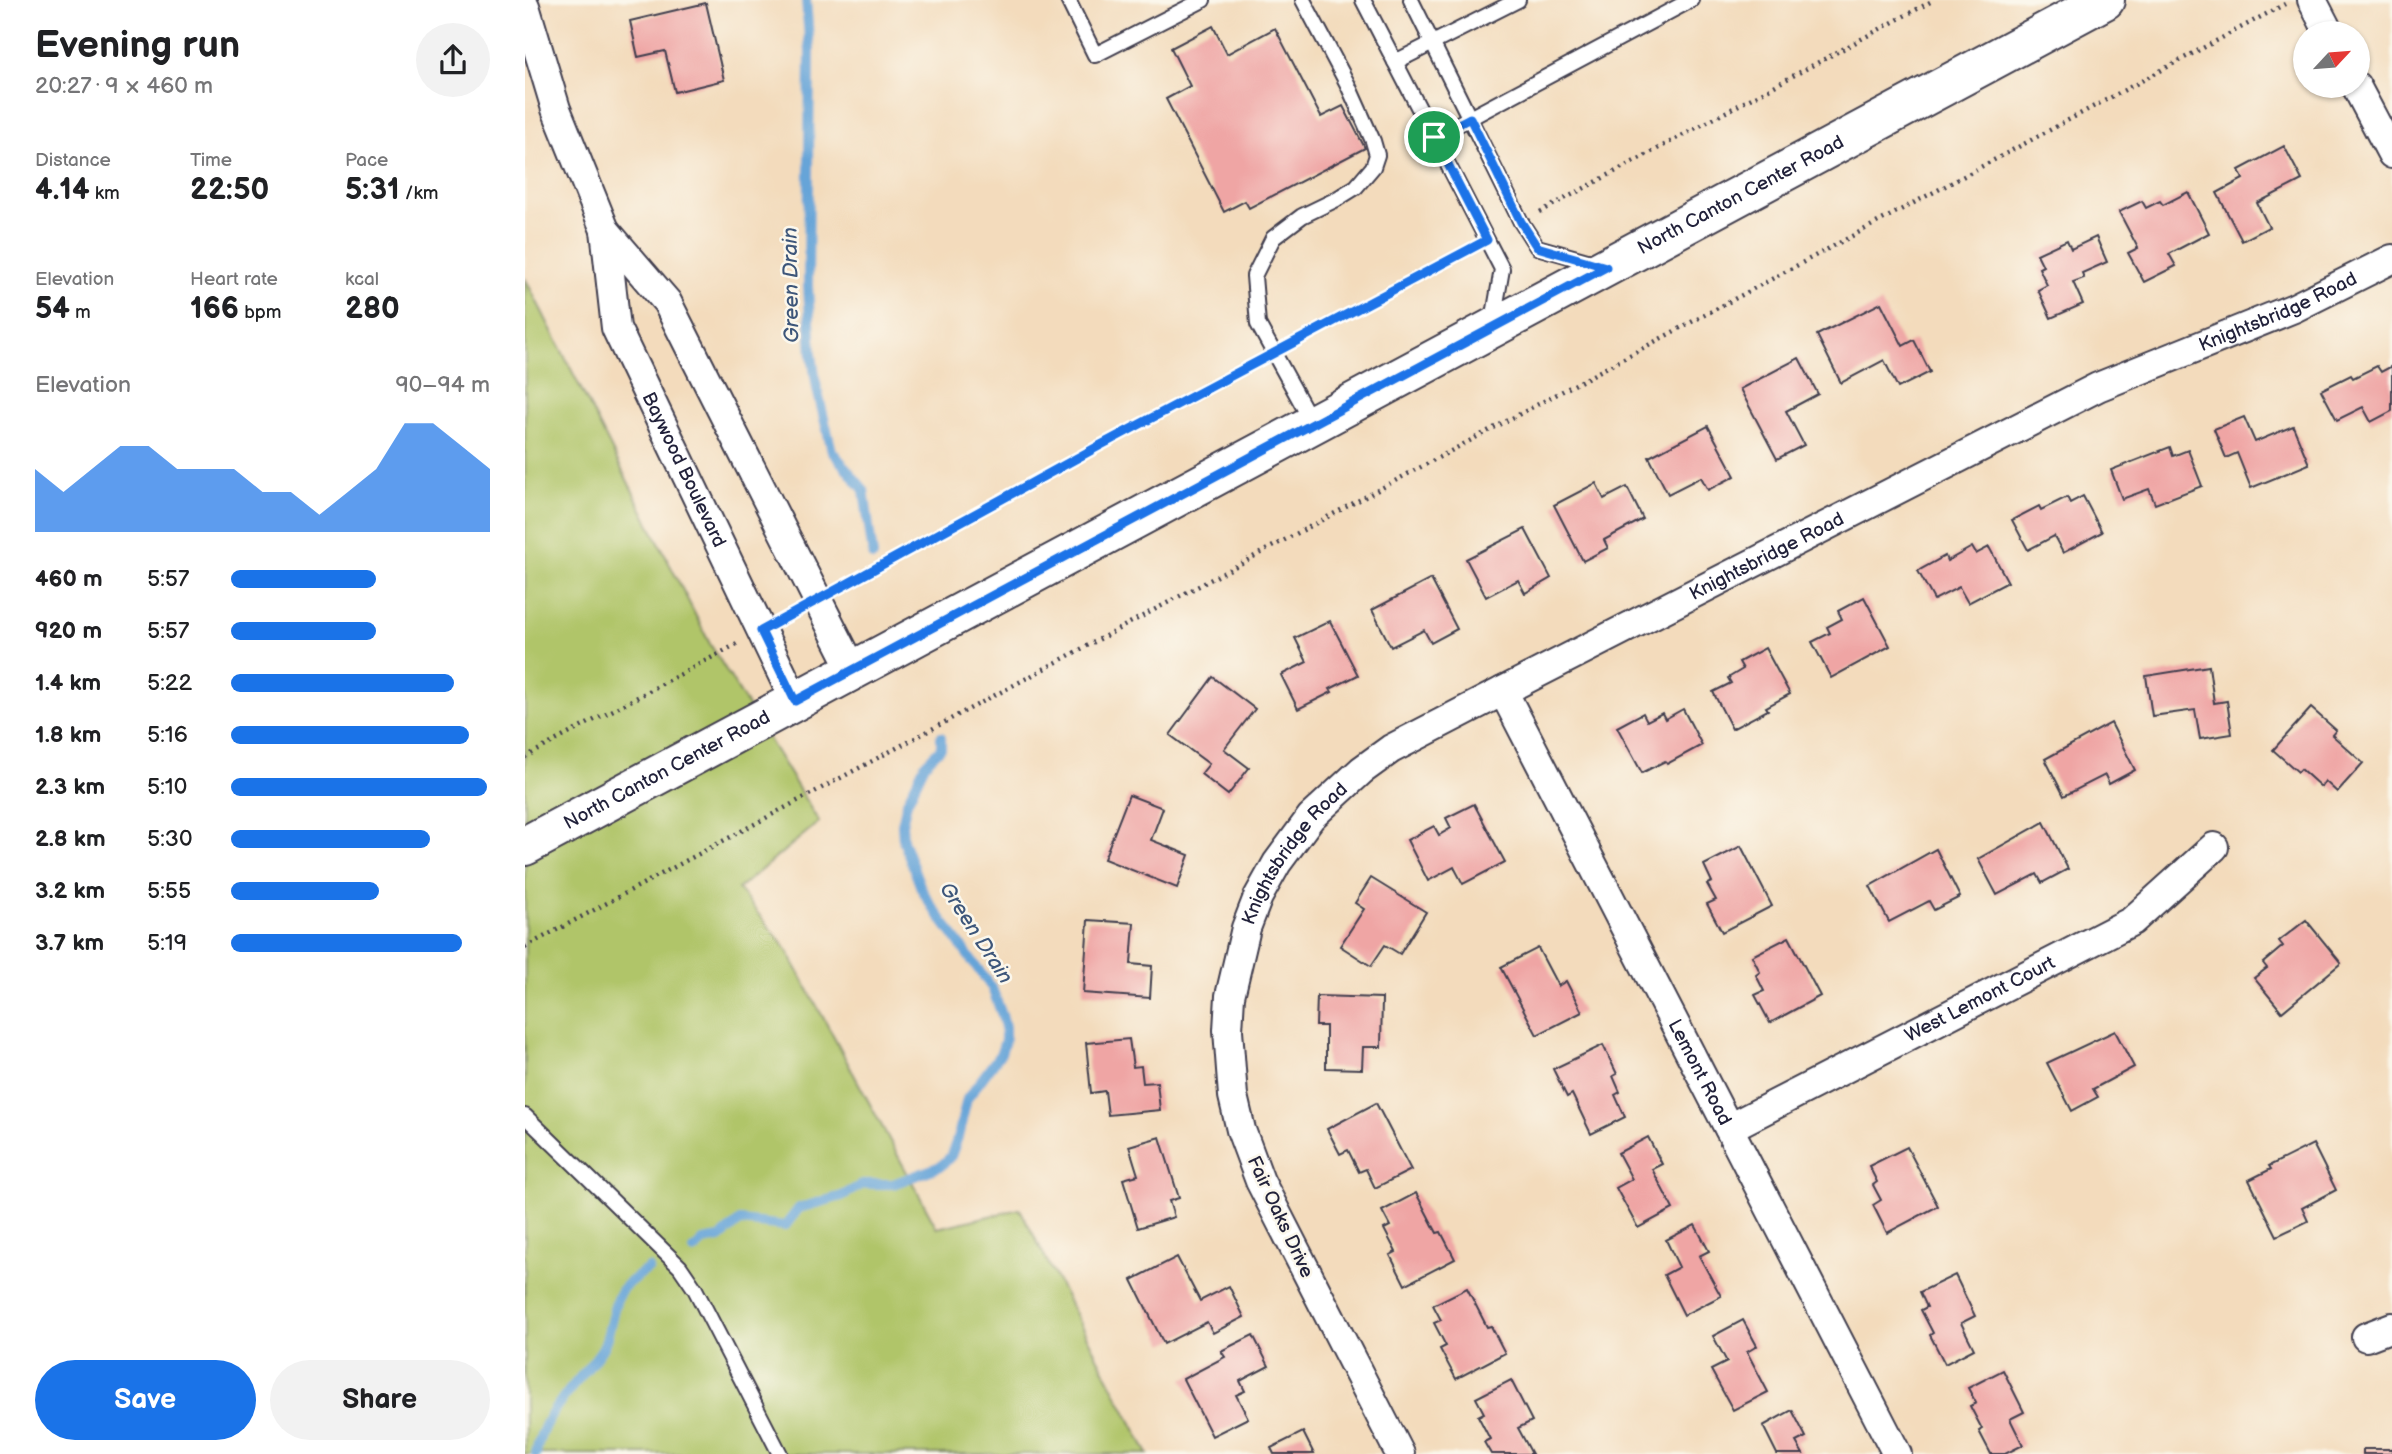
<!DOCTYPE html>
<html lang="en">
<head>
<meta charset="utf-8">
<style>
  :root { --surface:#fff; --page:#f2f2f2; --text:#202124; --muted:#757577; --accent:#1a73e8 }
  body { margin:0; font-family:"Balsamiq Sans",sans-serif; background:var(--page); color:var(--text); height:100vh; display:flex; flex-direction:column; font-size:26px; white-space:nowrap }
  * { box-sizing:border-box; margin:0 }
  p { font-size:23px; color:var(--muted) }
  .icon { flex:none; width:38px; height:38px; fill:none; stroke:currentColor; stroke-width:2; stroke-linecap:round; stroke-linejoin:round }
  .map { position:relative; flex:1; overflow:hidden }
  .drawer { display:flex; flex-direction:column; background:var(--surface); width:525px }
  .drawer>* { flex:none }
  .needle { width:46px; rotate:64deg }
  .tools { position:absolute; left:1768px; top:21px; display:grid; gap:14px }
  .tools a { display:grid; place-items:center; width:77px; height:77px; border-radius:50%; background:var(--surface); box-shadow:0 2px 5px #0004; font-size:35px }
  .pin { position:absolute; display:grid; place-items:center; width:60px; height:60px; color:#fff; margin:-30px; border:4px solid #fff; border-radius:50%; box-shadow:0 2px 7px #0007 }
  .round { display:grid; place-items:center; flex:none; width:74px; height:74px; border-radius:37px; background:var(--page) }
  .headline { display:flex; align-items:center; justify-content:space-between; height:119px; padding:0 35px }
  h1 { font-size:38px; font-weight:600; line-height:52px }
  .stats { display:grid; grid-template-columns:repeat(3,1fr); gap:10px; height:119px; padding:7px 35px }
  .stats div { display:grid; align-content:center }
  .stats b { font-size:30px; font-weight:600 }
  .stats small { font-size:19px; font-weight:400 }
  .stats p { font-size:19px }
  .chart { height:196px; padding:14px 35px }
  .chart p { display:flex; justify-content:space-between }
  .chart svg { width:100%; height:126px; margin-top:7px; fill:var(--accent); opacity:.7 }
  .action { display:flex; gap:14px; margin-top:auto; padding:14px 35px }
  .action a { flex:1; height:80px; border-radius:42px; background:var(--accent); color:#fff; font-size:28px; font-weight:600; line-height:80px; text-align:center }
  .action a+a { background:var(--page); color:var(--text) }
  ul { padding:0 35px; list-style:none; font-size:23px }
  li { display:grid; grid-template-columns:112px 84px 1fr; align-items:center; height:52px }
  li i { height:18px; border-radius:9px; background:var(--accent) }
  main { display:flex; flex:1; min-height:0 }
  .map>svg:first-child { display:block }
  .green { fill:#b0c569; stroke:#697452; stroke-width:2 }
  .lines { fill:none; stroke-linecap:round; stroke-linejoin:round }
  .stream { stroke:#66a4d8; stroke-width:10 }
  .building { fill:#efa5a4 }
  .lane-casing { stroke:#413e4e; stroke-width:18 }
  .street-casing { stroke:#413e4e; stroke-width:32 }
  .secondary-casing { stroke:#413e4e; stroke-width:42 }
  .path { stroke:#413e4e; stroke-width:4.5; stroke-dasharray:2 5; stroke-linecap:butt }
  .lane { stroke:#fff; stroke-width:14 }
  .street { stroke:#fff; stroke-width:28 }
  .secondary { stroke:#fff; stroke-width:38 }
  .route-casing { stroke:#fff; stroke-width:14 }
  .route { stroke:#1a73e8; stroke-width:9 }
  .labels { text-anchor:middle; dominant-baseline:central; stroke-width:5; stroke-linejoin:round; paint-order:stroke }
  .street-label { font-size:19px; fill:#22223b; stroke:#fbf7ec }
  .water-label { font-size:21px; font-style:italic; fill:#3d567a; stroke:#fbf7ec }
</style>
</head>
<body>
<main>
<section class="drawer">
<div class="headline"><div><h1>Evening run</h1><p>20:27 · 9 × 460 m</p></div><a class="round"><svg class="icon" aria-label="share" viewBox="0 0 24 24"><path d="M12 15V3M7 8l5-5 5 5M5 13v7h14v-7"/></svg></a></div>
<div class="stats">
<div><p>Distance</p><b>4.14<small> km</small></b></div>
<div><p>Time</p><b>22:50</b></div>
<div><p>Pace</p><b>5:31<small> /km</small></b></div>
</div>
<div class="stats">
<div><p>Elevation</p><b>54<small> m</small></b></div>
<div><p>Heart rate</p><b>166<small> bpm</small></b></div>
<div><p>kcal</p><b>280</b></div>
</div>
<div class="chart"><p><span>Elevation</span>90–94 m</p>
<svg viewBox="0 0 160 44" preserveAspectRatio="none"><path d="M0 44V22L10 30L20 22L30 14L40 14L50 22L60 22L70 22L80 30L90 30L100 38L110 30L120 22L130 6L140 6L150 14L160 22V44z"/></svg>
</div>
<ul>
<li><b>460 m</b>5:57<i style="width:56%"></i></li>
<li><b>920 m</b>5:57<i style="width:56%"></i></li>
<li><b>1.4 km</b>5:22<i style="width:86%"></i></li>
<li><b>1.8 km</b>5:16<i style="width:92%"></i></li>
<li><b>2.3 km</b>5:10<i style="width:99%"></i></li>
<li><b>2.8 km</b>5:30<i style="width:77%"></i></li>
<li><b>3.2 km</b>5:55<i style="width:57%"></i></li>
<li><b>3.7 km</b>5:19<i style="width:89%"></i></li>
</ul>
<div class="action"><a>Save</a><a>Share</a></div>
</section>
<div class="map">
<svg width="1867" height="1454" viewBox="0 0 1867 1454">
  <rect width="100%" height="100%" fill="#fbf7ec"/>
  <filter id="ink" filterUnits="userSpaceOnUse"><feTurbulence type="fractalNoise" baseFrequency=".0143" numOctaves="2"/><feDisplacementMap in="SourceGraphic" scale="14" xChannelSelector="R" yChannelSelector="G"/><feConvolveMatrix kernelMatrix="1 2 1 2 8 2 1 2 1" color-interpolation-filters="sRGB"/></filter>
  <filter id="wash" filterUnits="userSpaceOnUse"><feTurbulence type="fractalNoise" baseFrequency=".00686" numOctaves="4" result="noise"/><feDisplacementMap in="SourceGraphic" scale="28" xChannelSelector="R" yChannelSelector="G"/><feGaussianBlur stdDeviation="1.57" result="paint"/><feColorMatrix in="noise" values="0 0 0 0 0 0 0 0 0 0 0 0 0 0 0 0 0 1.4 0 .05"/><feComposite in="paint" operator="in"/></filter>
  <g filter="url(#wash)">
    <rect width="100%" height="100%" fill="#f3dbbc"/>
    <polygon class="green" points="0,278 185,644 294,822 213,889 260,947 412,1228 495,1209 623,1454 0,1454"/>
    <g class="lines">
      <g class="stream">
        <polyline points="281,0 285,51 283,286 287,355 292,389 307,451 339,490 348,556"/>
        <polyline points="169,1250 178,1241 195,1238 215,1221 260,1226 274,1208 317,1196 338,1184 368,1184 416,1166 426,1156 433,1137 442,1099 476,1053 480,1040 480,1027 477,1015 467,988 406,905 396,888 378,840 377,824 382,802 400,764 416,748 416,737"/>
        <path d="M11,1454c6,-43 43,-70 66,-105 9,-15 9,-40 18,-57 5,-9 20,-17 29,-24"/>
      </g>
    </g>
    <g id="blocks">
      <g class="building">
        <polygon points="181,3 199,80 150,92 140,51 113,57 105,21"/>
        <polygon points="688,26 702,54 750,28 796,117 818,106 840,148 724,208 720,201 699,212 641,99 665,86 646,48"/>
        <polygon points="1759,146 1777,180 1732,203 1744,227 1717,241 1692,193 1718,179 1714,170"/>
        <polygon points="1663,192 1684,233 1644,254 1651,266 1619,282 1603,253 1613,248 1594,212 1617,201 1621,208 1635,201 1638,205"/>
        <polygon points="1571,237 1582,262 1557,273 1559,278 1548,282 1558,304 1526,318 1513,290 1522,285 1514,268 1518,266 1512,254 1542,240 1546,249"/>
        <polygon points="1356,303 1378,346 1389,340 1405,372 1373,388 1359,360 1316,383 1292,335"/>
        <polygon points="1274,358 1293,394 1261,411 1279,445 1252,459 1215,389"/>
        <polygon points="1852,366 1856,372 1867,366 1867,411 1846,422 1838,407 1812,420 1796,390 1826,375 1828,378"/>
        <polygon points="1719,417 1730,442 1768,426 1784,464 1726,488 1712,453 1701,458 1689,429"/>
        <polygon points="1183,426 1210,476 1183,490 1176,477 1143,494 1124,457"/>
        <polygon points="1645,447 1648,456 1663,450 1677,486 1630,504 1624,489 1597,499 1586,470"/>
        <polygon points="1071,483 1079,499 1102,487 1118,519 1079,540 1083,548 1058,561 1029,505"/>
        <polygon points="1558,496 1577,532 1538,553 1529,536 1503,550 1487,520 1514,506 1516,510 1542,497 1545,503"/>
        <polygon points="1000,529 1026,578 1000,593 993,580 961,597 941,559"/>
        <polygon points="1447,547 1451,554 1464,547 1483,582 1443,603 1434,587 1409,600 1393,571 1420,556 1422,561"/>
        <polygon points="906,579 932,629 906,643 899,630 866,647 847,610"/>
        <polygon points="1339,597 1365,646 1306,678 1287,642 1305,633 1302,627 1317,619 1313,611"/>
        <polygon points="805,621 833,675 805,689 807,692 773,709 756,675 782,662 770,638"/>
        <polygon points="1240,648 1265,694 1241,707 1243,710 1207,729 1188,692 1206,683 1203,678 1218,669 1214,662"/>
        <polygon points="1684,666 1689,703 1702,701 1707,734 1675,739 1670,710 1627,716 1621,676"/>
        <polygon points="688,677 730,709 699,749 724,768 703,795 676,774 684,764 645,735"/>
        <polygon points="1786,708 1811,730 1807,735 1838,763 1812,792 1800,781 1796,787 1776,769 1773,772 1748,750"/>
        <polygon points="1158,709 1177,745 1142,764 1140,761 1117,773 1092,727 1118,713 1122,721 1137,713 1140,719"/>
        <polygon points="1586,723 1610,770 1584,784 1580,775 1539,796 1520,759"/>
        <polygon points="604,795 638,808 626,840 664,855 652,888 579,859"/>
        <polygon points="949,804 980,862 938,884 929,867 903,881 882,840 909,826 914,835 926,828 921,818"/>
        <polygon points="1519,822 1543,869 1517,883 1512,874 1472,895 1453,859"/>
        <polygon points="1216,846 1247,906 1197,932 1182,904 1191,900 1182,884 1187,882 1179,865"/>
        <polygon points="1411,849 1435,897 1409,910 1404,901 1364,922 1345,886"/>
        <polygon points="846,878 901,912 875,954 860,945 846,966 815,946 839,909 830,903"/>
        <polygon points="563,920 609,923 606,964 627,966 625,998 558,993"/>
        <polygon points="1781,920 1816,963 1757,1012 1729,978 1742,968 1738,963 1758,946 1754,941"/>
        <polygon points="1264,937 1295,996 1245,1023 1230,995 1239,991 1231,975 1235,972 1227,956"/>
        <polygon points="1013,948 1033,986 1041,981 1057,1012 1012,1035 976,967"/>
        <polygon points="792,996 857,998 856,1047 838,1047 837,1069 801,1068 801,1026 791,1026"/>
        <polygon points="1590,1031 1609,1067 1568,1089 1573,1097 1547,1111 1522,1063"/>
        <polygon points="604,1039 608,1067 616,1066 618,1083 632,1082 635,1110 583,1115 580,1091 566,1093 561,1043"/>
        <polygon points="1078,1045 1092,1074 1088,1076 1095,1092 1090,1095 1100,1117 1066,1134 1047,1094 1042,1097 1028,1069"/>
        <polygon points="851,1103 886,1170 850,1188 841,1169 834,1172 823,1150 815,1154 802,1129"/>
        <polygon points="635,1137 654,1198 644,1201 649,1217 613,1228 598,1179 613,1175 604,1146"/>
        <polygon points="1123,1137 1137,1164 1127,1169 1148,1209 1113,1228 1091,1188 1107,1179 1093,1153"/>
        <polygon points="1788,1144 1811,1190 1777,1208 1783,1221 1752,1236 1724,1180 1746,1169 1744,1166"/>
        <polygon points="1382,1147 1413,1206 1362,1233 1348,1205 1356,1200 1348,1185 1352,1182 1344,1166"/>
        <polygon points="891,1193 912,1233 916,1232 930,1259 880,1285 865,1255 871,1252 859,1229 865,1226 857,1211"/>
        <polygon points="1170,1225 1184,1251 1174,1256 1196,1296 1159,1315 1139,1275 1154,1267 1141,1240"/>
        <polygon points="652,1257 675,1301 704,1286 719,1317 688,1333 682,1322 639,1344 607,1280"/>
        <polygon points="1430,1275 1450,1316 1436,1323 1449,1349 1420,1364 1405,1335 1408,1333 1396,1310 1402,1307 1395,1292"/>
        <polygon points="942,1288 962,1327 966,1326 980,1353 931,1379 915,1349 921,1346 909,1323 916,1320 908,1305"/>
        <polygon points="1218,1320 1232,1346 1222,1352 1243,1392 1208,1410 1186,1370 1202,1362 1188,1336"/>
        <polygon points="728,1335 744,1366 715,1381 720,1391 711,1395 723,1418 687,1436 658,1379 700,1357 696,1351"/>
        <polygon points="1478,1370 1499,1412 1485,1419 1498,1445 1480,1454 1466,1454 1454,1431 1457,1429 1445,1406 1451,1403 1443,1388"/>
        <polygon points="986,1380 1007,1421 993,1428 1007,1454 966,1454 959,1442 965,1439 953,1416 959,1413 951,1398"/>
        <polygon points="1267,1410 1281,1437 1271,1442 1278,1454 1252,1454 1238,1426"/>
        <polygon points="778,1432 789,1454 749,1454 746,1448"/>
        <rect x="1838" y="1449" width="29" height="5"/>
      </g>
    </g>
  </g>
  <g filter="url(#ink)">
    <use href="#blocks" fill-opacity="0" stroke="#413e4e" stroke-width="2"/>
    <g class="lines">
      <defs>
        <g id="lane">
          <polyline points="543,0 570,55 678,0"/>
          <polyline points="778,0 822,83 848,141 852,155 848,167 831,187 810,200 777,216 748,238 729,276 733,324 788,424"/>
          <polyline points="838,0 977,269 968,321"/>
          <polyline points="886,0 996,222 1012,247 1073,264"/>
          <polyline points="870,62 993,0"/>
          <polyline points="909,137 1166,0"/>
          <polyline points="0,1116 155,1267 170,1289 255,1454"/>
        </g>
        <g id="street">
          <polyline points="1787,0 1804,33"/>
          <path id="s1" d="M0,6l31,103 49,121 11,98 179,373"/>
          <polyline points="1831,86 1867,154"/>
          <polyline points="80,230 142,302 328,670"/>
          <path id="s2" d="M978,691l394,763"/>
          <path id="s3" d="M1204,1128l403,-207 82,-74"/>
          <polyline points="1841,1337 1867,1327"/>
          <path id="s4" d="M875,1454l-140,-273 -19,-51 -8,-34 -5,-66 2,-34 16,-68 12,-31 19,-34 34,-46 51,-47 29,-21 112,-58 595,-304 196,-79 98,-49"/>
        </g>
        <g id="secondary">
          <path id="s5" d="M0,846l1580,-846"/>
        </g>
      </defs>
      <use href="#lane" class="lane-casing"/>
      <use href="#street" class="street-casing"/>
      <use href="#secondary" class="secondary-casing"/>
      <g class="path">
        <polyline points="1015,212 1409,0"/>
        <polyline points="768,343 943,250"/>
        <polyline points="318,586 574,446 729,364"/>
        <polyline points="0,757 212,644"/>
        <polyline points="0,947 1760,4"/>
      </g>
      <use href="#lane" class="lane"/>
      <use href="#street" class="street"/>
      <use href="#secondary" class="secondary"/>
    </g>
  </g>
  <g class="lines" filter="url(#ink)">
    <defs>
      <polygon id="route" points="945,118 996,222 1012,247 1081,267 270,701 236,631 574,446 962,240 909,137"/>
    </defs>
    <use href="#route" class="route-casing"/>
    <use href="#route" class="route"/>
  </g>
  <g class="labels">
    <g class="street-label">
      <text stroke="none"><textPath href="#s5" startOffset="1379">North Canton Center Road</textPath></text>
      <text stroke="none"><textPath href="#s4" startOffset="1790">Knightsbridge Road</textPath></text>
      <text stroke="none"><textPath href="#s1" startOffset="494">Baywood Boulevard</textPath></text>
      <text stroke="none"><textPath href="#s4" startOffset="1223">Knightsbridge Road</textPath></text>
      <text stroke="none"><textPath href="#s5" startOffset="161">North Canton Center Road</textPath></text>
      <text stroke="none"><textPath href="#s4" startOffset="656">Knightsbridge Road</textPath></text>
      <text stroke="none"><textPath href="#s3" startOffset="282">West Lemont Court</textPath></text>
      <text stroke="none"><textPath href="#s2" startOffset="429">Lemont Road</textPath></text>
      <text transform="translate(755 1217) rotate(65)">Fair Oaks Drive</text>
    </g>
    <g class="water-label">
      <text transform="translate(266 285) rotate(-91)">Green Drain</text>
      <text transform="translate(451 933) rotate(57)">Green Drain</text>
    </g>
  </g>
</svg>
<div class="tools">
<a><svg class="needle" viewBox="-14 -14 28 28"><path d="M0-13l5 13h-10z" fill="#e53935"/><path d="M0 13l5-13h-10z" fill="#757577"/></svg></a>
</div>
<div class="pin" style="left:909px;top:137px;background:#1e9e55"><svg class="icon" aria-label="arrive" viewBox="0 0 24 24"><path d="M6 21V4h12l-3 4 3 4H6"/></svg></div>
</div>
</main>
</body>
</html>
